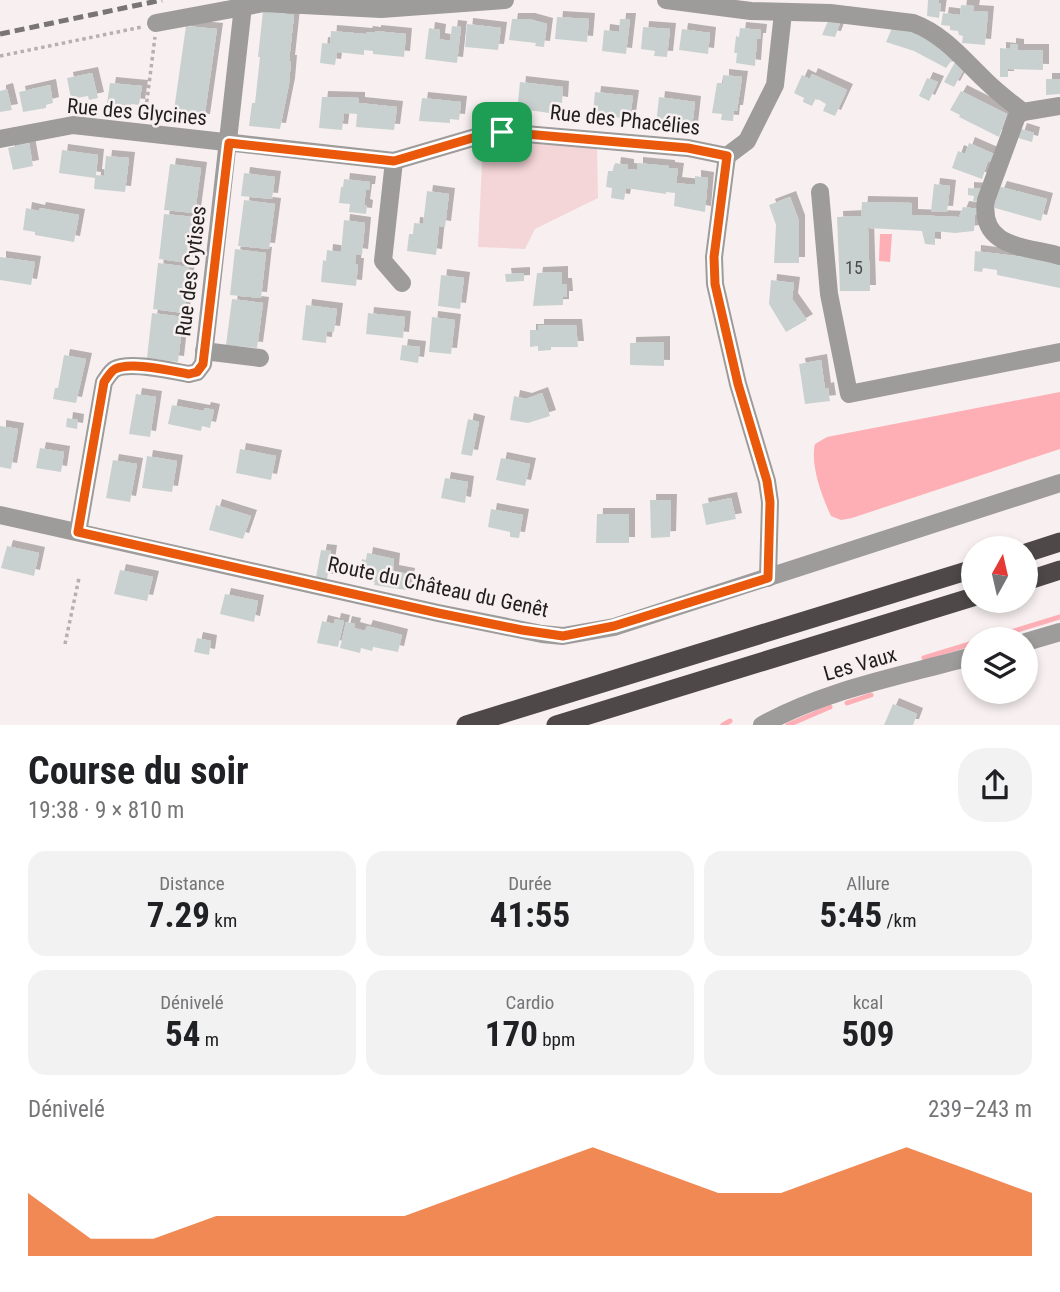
<!DOCTYPE html>
<html lang="fr">
<head>
<meta charset="utf-8">
<style>
  :root { --surface:#fff; --page:#f2f2f2; --text:#202124; --muted:#757577; --accent:#ea580c }
  body { margin:0; font-family:"Roboto Condensed",sans-serif; background:var(--page); color:var(--text); height:100vh; display:flex; flex-direction:column; font-size:26px; white-space:nowrap }
  * { box-sizing:border-box; margin:0 }
  p { font-size:23px; color:var(--muted) }
  .icon { flex:none; width:38px; height:38px; fill:none; stroke:currentColor; stroke-width:2; stroke-linecap:round; stroke-linejoin:round }
  .map { position:relative; height:725px; overflow:hidden }
  .drawer { display:flex; flex-direction:column; background:var(--surface); flex:1 }
  .drawer>* { flex:none }
  .needle { width:46px; rotate:8deg }
  .tools { position:absolute; left:961px; top:536px; display:grid; gap:14px }
  .tools a { display:grid; place-items:center; width:77px; height:77px; border-radius:50%; background:var(--surface); box-shadow:0 4px 10px #0003; font-size:35px }
  .pin { position:absolute; display:grid; place-items:center; width:60px; height:60px; color:#fff; margin:-30px; border-radius:14px; box-shadow:0 4px 10px #0006 }
  .round { display:grid; place-items:center; flex:none; width:74px; height:74px; border-radius:28px; background:var(--page) }
  .head { display:flex; align-items:center; justify-content:space-between; height:119px; padding:0 28px }
  h1 { font-size:38px; font-weight:700; line-height:52px }
  .figures { display:grid; grid-template-columns:repeat(3,1fr); gap:10px; height:119px; padding:7px 28px }
  .figures div { display:grid; align-content:center; border-radius:18px; background:var(--page); text-align:center }
  .figures b { font-size:35px; font-weight:700 }
  .figures small { font-size:19px; font-weight:400 }
  .figures p { font-size:19px }
  .chart { height:196px; padding:14px 28px }
  .chart p { display:flex; justify-content:space-between }
  .chart svg { width:100%; height:126px; margin-top:7px; fill:var(--accent); opacity:.7 }
  .map>svg:first-child { display:block }
  .green { fill:#f5d6d8 }
  .water { fill:#fdafb5 }
  .lines { fill:none; stroke-linecap:round; stroke-linejoin:round }
  .stream { stroke:#fdafb5; stroke-width:5 }
  .building { fill:#c9d1d0; filter:url(#shadow) }
  .path { stroke:#b6b0b0; stroke-width:3.5; stroke-dasharray:3.5 3.5; stroke-linecap:butt }
  .minor { stroke:#9e9b9b; stroke-width:18 }
  .trunk { stroke:#4e4848; stroke-width:19 }
  .rail { stroke:#7a7575; stroke-width:5; stroke-dasharray:10 5; stroke-linecap:butt }
  .route-casing { stroke:#fff; stroke-width:14 }
  .route { stroke:#ea580c; stroke-width:9 }
  .labels { text-anchor:middle; dominant-baseline:central; stroke-width:5; stroke-linejoin:round; paint-order:stroke }
  .number-label { font-size:18px; fill:#4b4b4a }
  .street-label { font-size:21px; fill:#211e1e; stroke:#f8f0f0 }
</style>
</head>
<body>
<div class="map">
<svg width="1060" height="725" viewBox="0 0 1060 725">
  <defs>
    <filter id="shadow"><feDropShadow dx="6" dy="-6" stdDeviation="0" flood-color="#0004"/></filter>
  </defs>
  <rect width="100%" height="100%" fill="#f8f0f0"/>
  <polygon class="green" points="483,141 597,146 598,198 535,229 525,249 478,247"/>
  <g class="water">
    <polygon points="880,234 892,234 890,262 879,261"/>
    <path d="M1060,392v57l-208,69 -11,2 -10,-4c-9,-19 -21,-51 -16,-72l12,-7z"/>
  </g>
  <g class="lines">
    <g class="stream">
      <polyline points="988,639 1060,617"/>
      <polyline points="924,658 973,643"/>
      <polyline points="847,703 871,695"/>
      <polyline points="723,725 730,721"/>
      <polyline points="788,725 830,707"/>
    </g>
  </g>
  <g class="building">
    <polygon points="928,0 939,0 939,3 941,3 939,18 927,16"/>
    <polygon points="961,5 974,6 973,11 988,12 985,45 962,43 963,36 959,35 958,31 950,30 950,26 941,25 943,13 960,15"/>
    <polygon points="263,11 294,15 289,61 291,61 289,84 280,129 249,126 252,103 255,103 260,57 258,57"/>
    <polygon points="557,17 589,19 587,42 555,39"/>
    <polygon points="512,19 529,19 547,24 544,47 535,46 536,43 509,40"/>
    <polygon points="620,19 630,19 626,54 602,51 604,30 619,32"/>
    <polygon points="828,21 840,23 835,37 822,35"/>
    <polygon points="467,24 501,28 498,50 465,47"/>
    <polygon points="186,26 217,29 204,120 173,117"/>
    <polygon points="452,26 461,27 457,63 425,59 429,28 440,30 439,39 450,41"/>
    <polygon points="643,27 670,29 667,57 654,56 655,51 641,49"/>
    <polygon points="740,28 761,30 760,39 757,39 755,66 736,63 737,53 734,53 736,36 739,37"/>
    <polygon points="892,28 904,29 922,36 943,49 952,60 946,68 914,51 886,42"/>
    <polygon points="682,29 710,33 708,54 679,50"/>
    <polygon points="331,31 366,34 367,32 375,33 375,31 406,34 404,57 373,54 373,51 364,50 364,55 337,52 335,65 320,63 322,43 330,44"/>
    <polygon points="1010,44 1018,45 1018,50 1043,50 1043,70 1008,69 1008,77 1000,77 1000,48 1010,49"/>
    <polygon points="955,62 964,69 954,87 944,82"/>
    <polygon points="92,73 98,98 89,100 88,96 71,99 67,78"/>
    <polygon points="812,74 847,90 835,116 823,111 826,104 816,98 812,106 803,102 804,98 794,93 802,75 810,79"/>
    <polygon points="723,75 742,77 737,111 734,111 733,121 721,120 722,114 712,113 717,83 723,83"/>
    <polygon points="927,78 938,82 929,101 919,96"/>
    <polygon points="1046,79 1060,79 1060,94 1046,95"/>
    <polygon points="520,82 563,87 562,103 550,101 549,113 529,110 529,113 517,112"/>
    <polygon points="110,83 142,86 139,105 131,104 131,106 107,103"/>
    <polygon points="50,85 53,103 46,105 46,108 23,112 19,92"/>
    <polygon points="7,89 12,110 0,112 0,91"/>
    <polygon points="961,91 1007,114 999,137 959,117 960,115 950,110"/>
    <polygon points="595,92 633,96 630,118 603,117 603,114 593,112"/>
    <polygon points="322,97 359,98 359,103 397,107 394,130 356,127 357,114 344,113 342,130 319,128"/>
    <polygon points="659,97 695,102 692,128 683,127 684,123 672,121 672,126 656,124"/>
    <polygon points="422,98 461,102 459,120 450,119 450,123 419,121"/>
    <polygon points="1021,129 1034,133 1032,142 1018,138"/>
    <polygon points="29,143 33,166 13,170 8,148"/>
    <polygon points="969,143 994,154 991,162 988,161 982,179 952,168 958,151 965,154"/>
    <polygon points="62,150 98,155 96,175 104,176 106,156 129,158 125,192 94,189 95,178 59,173"/>
    <polygon points="615,163 628,165 628,169 637,170 637,163 669,166 669,168 678,169 676,183 695,185 695,176 708,178 705,212 674,206 675,193 666,192 666,194 626,188 624,200 611,198 612,188 606,187 608,171 614,171"/>
    <polygon points="170,164 201,168 195,213 164,210"/>
    <polygon points="244,173 275,177 272,199 241,196"/>
    <polygon points="344,179 370,182 369,190 366,190 364,205 367,206 366,214 349,212 350,204 339,203 341,187 343,187"/>
    <polygon points="934,184 950,186 947,212 931,211"/>
    <polygon points="1001,187 1047,199 1041,221 995,208 995,205 991,203 994,193 998,194"/>
    <polygon points="968,188 983,189 981,202 973,201 974,196 968,195"/>
    <polygon points="427,191 449,194 445,227 439,226 436,255 407,251 409,234 413,234 414,223 423,224"/>
    <polygon points="790,197 799,221 799,263 774,263 776,225 769,205"/>
    <polygon points="244,200 275,204 269,249 238,246"/>
    <polygon points="862,202 912,203 912,215 959,217 963,207 979,209 978,215 975,215 974,231 955,233 935,231 935,245 925,244 922,231 868,228 870,291 840,291 837,217 861,216"/>
    <polygon points="26,208 39,211 40,208 79,215 74,242 35,235 35,232 23,230"/>
    <polygon points="164,214 195,217 190,263 159,259"/>
    <polygon points="344,220 365,223 362,255 356,254 355,264 358,264 356,286 321,282 323,260 326,261 327,250 341,252"/>
    <polygon points="235,249 266,253 261,298 230,295"/>
    <polygon points="975,251 1024,257 1060,265 1060,288 997,275 997,270 983,268 982,272 974,271"/>
    <polygon points="0,257 35,262 31,285 0,280"/>
    <polygon points="158,263 189,267 184,313 153,309"/>
    <polygon points="562,272 562,284 566,284 567,297 563,297 563,305 533,306 537,273"/>
    <polygon points="524,273 524,281 506,282 505,274"/>
    <polygon points="441,275 464,278 460,309 438,306"/>
    <polygon points="771,280 794,283 792,299 807,320 786,332 769,304"/>
    <polygon points="232,299 263,303 257,348 226,345"/>
    <polygon points="306,305 337,309 334,332 327,331 326,343 302,340"/>
    <polygon points="152,313 183,317 178,362 147,358"/>
    <polygon points="368,313 405,317 403,338 366,334"/>
    <polygon points="432,317 455,320 451,354 429,352"/>
    <polygon points="538,325 576,325 578,347 551,347 551,350 538,351 538,346 530,347 530,330 538,330"/>
    <polygon points="664,342 664,366 630,365 630,343"/>
    <polygon points="402,345 420,347 418,363 400,360"/>
    <polygon points="64,355 86,359 76,403 53,399 55,388 58,388"/>
    <polygon points="821,360 825,389 828,388 830,401 805,404 799,364"/>
    <polygon points="542,393 550,416 528,423 510,420 514,396 526,399"/>
    <polygon points="136,394 156,397 150,437 129,434"/>
    <polygon points="172,405 204,411 205,408 214,410 210,428 202,426 201,431 168,424"/>
    <polygon points="67,418 78,420 77,429 66,427"/>
    <polygon points="468,419 479,422 472,456 461,454"/>
    <polygon points="0,426 18,429 11,469 0,467"/>
    <polygon points="40,448 64,452 61,472 36,468"/>
    <polygon points="240,449 276,456 271,480 236,473"/>
    <polygon points="147,456 177,461 172,492 142,488"/>
    <polygon points="501,458 530,464 525,486 496,480"/>
    <polygon points="113,460 137,464 130,502 106,498"/>
    <polygon points="445,478 468,482 465,503 441,498"/>
    <polygon points="731,498 736,519 706,525 702,504"/>
    <polygon points="650,500 671,500 670,537 651,538"/>
    <polygon points="216,505 251,516 243,539 209,530"/>
    <polygon points="491,509 523,515 519,538 510,537 510,532 488,527"/>
    <polygon points="597,514 629,514 629,543 596,543"/>
    <polygon points="7,546 39,553 34,576 1,568"/>
    <polygon points="321,550 331,551 327,580 316,577"/>
    <polygon points="367,553 394,559 393,571 409,574 406,590 374,585 375,582 363,579 359,576 360,570 365,570 360,567 362,559 366,560"/>
    <polygon points="120,570 153,577 147,601 114,594"/>
    <polygon points="225,594 258,601 254,622 220,614"/>
    <polygon points="335,619 344,621 338,647 317,643 322,621 334,624"/>
    <polygon points="346,622 355,624 354,628 365,631 367,626 402,635 398,652 373,647 372,651 361,648 360,653 340,648"/>
    <polygon points="197,638 211,641 209,655 194,652"/>
    <polygon points="893,704 917,714 913,725 884,725"/>
  </g>
  <g class="lines">
    <g class="path">
      <polyline points="0,56 142,27"/>
      <polyline points="145,116 155,37"/>
      <polyline points="65,644 79,578"/>
    </g>
    <g class="minor">
      <path d="M666,0l85,11 79,2 83,10c30,11 50,36 72,57 12,12 25,22 38,32"/>
      <polyline points="156,23 264,3 381,9 505,0"/>
      <path d="M1060,106l-37,6 -6,4 -31,84c-7,48 39,46 74,56"/>
      <polyline points="0,139 73,125 394,161 486,134 502,132 688,148 727,156"/>
      <polyline points="727,156 714,257 715,284 738,384 767,481 770,502 768,578"/>
      <polyline points="727,156 747,141 775,85 783,13"/>
      <polyline points="394,161 383,261 402,283"/>
      <polyline points="820,192 829,294 849,394 1060,352"/>
      <polyline points="204,351 260,358"/>
      <polyline points="0,515 438,613 542,634 563,636 614,627 1060,483"/>
      <path d="M78,532l26,-150c4,-5 6,-10 11,-13 15,-8 56,2 74,5l8,-2 6,-8 40,-358"/>
      <polyline points="1026,642 1060,632"/>
      <path d="M762,725c65,-36 140,-49 211,-69"/>
    </g>
    <g class="trunk">
      <polyline points="1026,553 1060,542"/>
      <polyline points="1026,581 1060,570"/>
      <polyline points="466,725 973,569"/>
      <polyline points="556,725 973,597"/>
    </g>
    <polyline class="rail" points="0,34 162,0"/>
  </g>
  <g class="lines">
    <defs>
      <path id="route" d="M502,132l186,16 39,8 -13,101 1,27 23,100 29,97 3,21 -2,76 -154,48 -51,10 -41,-6 -84,-17 -360,-81 26,-150c4,-5 6,-10 11,-13 15,-8 57,2 74,5l8,-2 6,-8 26,-221 165,18 92,-27z"/>
    </defs>
    <use href="#route" class="route-casing"/>
    <use href="#route" class="route"/>
  </g>
  <g class="labels">
    <g class="number-label">
      <text x="854" y="267">15</text>
    </g>
    <g class="street-label">
      <text transform="translate(137 112) rotate(5)">Rue des Glycines</text>
      <text transform="translate(625 120) rotate(6)">Rue des Phacélies</text>
      <text transform="translate(191 271) rotate(-83)">Rue des Cytises</text>
      <text transform="translate(438 587) rotate(12)">Route du Château du Genêt</text>
      <text transform="translate(860 664) rotate(-16)">Les Vaux</text>
    </g>
  </g>
</svg>
<div class="tools">
<a><svg class="needle" viewBox="-14 -14 28 28"><path d="M0-13l5 13h-10z" fill="#e53935"/><path d="M0 13l5-13h-10z" fill="#757577"/></svg></a>
<a><svg class="icon" aria-label="layers" viewBox="0 0 24 24"><path d="M12 4l9 5-9 5-9-5zM3 14l9 5 9-5"/></svg></a>
</div>
<div class="pin" style="left:502px;top:132px;background:#1e9e55"><svg class="icon" aria-label="arrive" viewBox="0 0 24 24"><path d="M6 21V4h12l-3 4 3 4H6"/></svg></div>
</div>
<section class="drawer">
<div class="head"><div><h1>Course du soir</h1><p>19:38 · 9 × 810 m</p></div><a class="round"><svg class="icon" aria-label="share" viewBox="0 0 24 24"><path d="M12 15V3M7 8l5-5 5 5M5 13v7h14v-7"/></svg></a></div>
<div class="figures">
<div><p>Distance</p><b>7.29<small> km</small></b></div>
<div><p>Durée</p><b>41:55</b></div>
<div><p>Allure</p><b>5:45<small> /km</small></b></div>
</div>
<div class="figures">
<div><p>Dénivelé</p><b>54<small> m</small></b></div>
<div><p>Cardio</p><b>170<small> bpm</small></b></div>
<div><p>kcal</p><b>509</b></div>
</div>
<div class="chart"><p><span>Dénivelé</span>239–243 m</p>
<svg viewBox="0 0 160 44" preserveAspectRatio="none"><path d="M0 44V22L10 38L20 38L30 30L40 30L50 30L60 30L70 22L80 14L90 6L100 14L110 22L120 22L130 14L140 6L150 14L160 22V44z"/></svg>
</div>
</section>
</body>
</html>
